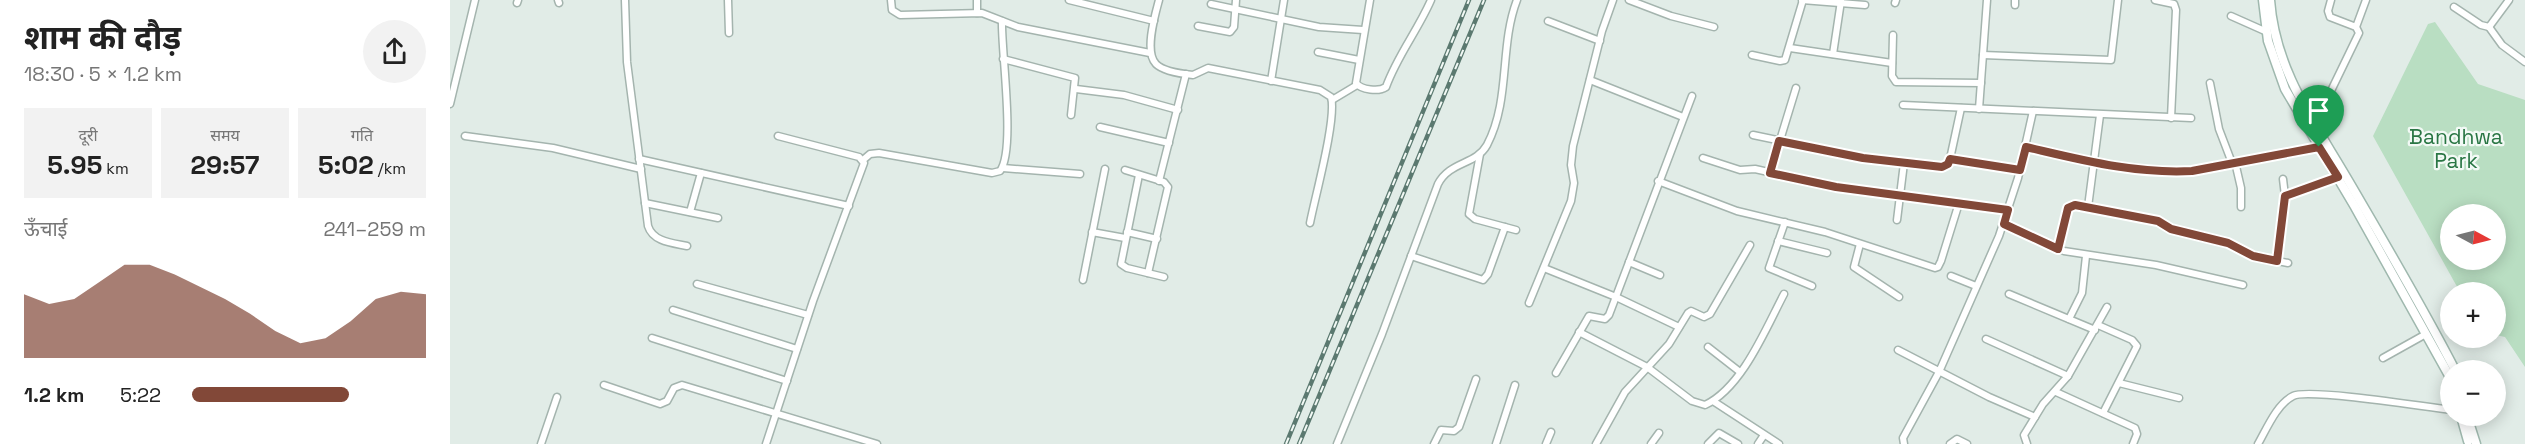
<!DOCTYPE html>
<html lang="hi">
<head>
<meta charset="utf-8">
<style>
  :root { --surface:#fff; --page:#f2f2f2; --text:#222; --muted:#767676; --accent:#824838 }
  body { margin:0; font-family:"Space Grotesk","Noto Sans Devanagari",sans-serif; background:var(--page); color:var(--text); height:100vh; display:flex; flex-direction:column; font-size:22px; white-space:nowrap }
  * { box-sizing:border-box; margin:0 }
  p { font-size:20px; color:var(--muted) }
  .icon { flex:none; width:33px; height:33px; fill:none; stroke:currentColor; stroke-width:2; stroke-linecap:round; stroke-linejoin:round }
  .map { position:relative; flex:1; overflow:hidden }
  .drawer { display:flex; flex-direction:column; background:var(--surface); width:450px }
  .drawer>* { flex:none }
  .needle { width:39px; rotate:97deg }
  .fabs { position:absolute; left:1990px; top:204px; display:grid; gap:12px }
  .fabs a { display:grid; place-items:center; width:66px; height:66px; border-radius:50%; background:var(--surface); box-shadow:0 3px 15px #0003; font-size:30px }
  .pin { position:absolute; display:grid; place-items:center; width:51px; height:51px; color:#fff; margin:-62px -26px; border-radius:50% 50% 50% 0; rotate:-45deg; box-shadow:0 0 6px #0007 }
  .pin .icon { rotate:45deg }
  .round { display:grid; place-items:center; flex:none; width:63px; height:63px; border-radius:32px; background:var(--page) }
  .overview { display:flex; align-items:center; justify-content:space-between; height:102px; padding:0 24px }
  h1 { font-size:33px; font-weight:700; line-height:45px }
  .stats { display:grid; grid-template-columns:repeat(3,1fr); gap:9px; height:102px; padding:6px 24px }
  .stats div { display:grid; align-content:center; border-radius:0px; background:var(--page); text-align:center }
  .stats b { font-size:26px; font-weight:700 }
  .stats small { font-size:16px; font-weight:400 }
  .stats p { font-size:16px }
  .chart { height:168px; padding:12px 24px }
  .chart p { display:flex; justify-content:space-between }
  .chart svg { width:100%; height:108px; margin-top:6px; fill:var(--accent); opacity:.7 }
  ul { padding:0 24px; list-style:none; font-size:20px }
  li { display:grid; grid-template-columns:96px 72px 1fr; align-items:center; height:45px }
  li i { height:15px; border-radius:8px; background:var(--accent) }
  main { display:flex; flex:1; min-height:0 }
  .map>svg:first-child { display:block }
  .green { fill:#b9dec2; fill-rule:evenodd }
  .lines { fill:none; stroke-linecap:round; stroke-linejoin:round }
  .street-casing { stroke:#a4b4ae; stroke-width:9 }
  .secondary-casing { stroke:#9fb8ae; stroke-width:11 }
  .street { stroke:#fff; stroke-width:6 }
  .secondary { stroke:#fff; stroke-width:8 }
  .rail-casing { stroke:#5b7970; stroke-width:4.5 }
  .rail { stroke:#f2f9f5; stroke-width:2; stroke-dasharray:7; stroke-linecap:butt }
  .route-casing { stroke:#fff; stroke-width:12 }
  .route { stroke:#824838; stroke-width:8 }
  .labels { text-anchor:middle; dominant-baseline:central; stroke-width:4.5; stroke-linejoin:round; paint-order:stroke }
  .park-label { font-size:21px; fill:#297644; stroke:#f2f9f5 }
</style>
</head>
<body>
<main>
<section class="drawer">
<div class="overview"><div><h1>शाम की दौड़</h1><p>18:30 · 5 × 1.2 km</p></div><a class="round"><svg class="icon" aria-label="share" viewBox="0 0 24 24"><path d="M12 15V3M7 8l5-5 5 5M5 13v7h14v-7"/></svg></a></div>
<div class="stats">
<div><p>दूरी</p><b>5.95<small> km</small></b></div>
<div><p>समय</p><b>29:57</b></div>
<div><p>गति</p><b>5:02<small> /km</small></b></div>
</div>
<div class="chart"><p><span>ऊँचाई</span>241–259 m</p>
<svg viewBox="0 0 160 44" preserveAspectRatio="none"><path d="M0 44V18L10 22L20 20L30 13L40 6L50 6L60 10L70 15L80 20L90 26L100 33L110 38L120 36L130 29L140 20L150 17L160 18V44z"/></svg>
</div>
<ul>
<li><b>1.2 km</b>5:22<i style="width:67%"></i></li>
</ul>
</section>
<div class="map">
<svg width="2075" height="444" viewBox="0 0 2075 444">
  <rect width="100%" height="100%" fill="#e1ece7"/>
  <path class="green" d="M1985,22l43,62 47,16v267l-20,-30 -9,-2v-43h-36l-87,-156 55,-112zM2001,214h45v46h-45z"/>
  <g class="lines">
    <defs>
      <g id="street">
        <polyline points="108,0 109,3"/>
        <path d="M175,0l2,62 21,164c5,16 25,17 39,20"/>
        <polyline points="278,0 279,33"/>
        <polyline points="441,0 442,10 450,15 532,13 568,27 700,53"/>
        <polyline points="527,0 527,13"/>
        <polyline points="619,0 704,21"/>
        <path d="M709,0c-4,15 -15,52 -3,64 8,8 27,10 37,11l15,-7 112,22 11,7c6,21 -16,100 -21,126"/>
        <path d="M920,0l-14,83c5,7 23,9 30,4 11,-31 32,-57 45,-87"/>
        <polyline points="1179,0 1221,16 1264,27"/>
        <polyline points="1352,0 1415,5"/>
        <polyline points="1705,0 1724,4 1726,10 1721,118"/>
        <polyline points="67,3 68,0"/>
        <polyline points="1445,3 1446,0"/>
        <polyline points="761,4 869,27 913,30"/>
        <polyline points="1565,5 1565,0"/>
        <polyline points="2004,7 2031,25 2039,27 2059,0"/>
        <polyline points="1781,16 1817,32"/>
        <polyline points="1098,21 1150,41"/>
        <polyline points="748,26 780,32 784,27 786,0"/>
        <polyline points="1906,27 1916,0"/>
        <polyline points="2039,27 2052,45 2075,62"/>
        <polyline points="1443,35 1442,76 1446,82 1531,83"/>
        <polyline points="1340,48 1442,63"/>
        <polyline points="868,52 909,60"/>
        <polyline points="1383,54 1391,1"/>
        <polyline points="1302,55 1330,61 1335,60 1353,0"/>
        <polyline points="1533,55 1661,60 1668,0"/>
        <polyline points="553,59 625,78 621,115"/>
        <polyline points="1140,80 1233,117"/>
        <polyline points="821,81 834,0"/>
        <polyline points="1760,83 1769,129 1782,163"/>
        <polyline points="626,89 674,95 728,110"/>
        <polyline points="882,100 907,85"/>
        <polyline points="0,104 25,0"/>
        <polyline points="1453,105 1741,118"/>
        <polyline points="1529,109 1537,0"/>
        <polyline points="1857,113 1878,97 1909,33 1906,27 1880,17 1878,11 1881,0"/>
        <polyline points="650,127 719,143"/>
        <polyline points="1303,135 1413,158 1492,167 1499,164 1500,159 1511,108"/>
        <polyline points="15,136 103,148 191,169"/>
        <path d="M1576,147c56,13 108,28 166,24l131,-25"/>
        <polyline points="1030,154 1019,214 1025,219 1066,230"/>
        <polyline points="1253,158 1290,170 1305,169 1386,187 1558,210"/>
        <polyline points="189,159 399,206"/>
        <polyline points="1500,159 1570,170"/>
        <path d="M413,160l7,-6 9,-1 113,20 8,-2c16,-21 1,-120 2,-150"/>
        <polyline points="1785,162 1791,188 1791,207"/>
        <polyline points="553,168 630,174"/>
        <polyline points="675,170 714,182 718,187 698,273"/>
        <polyline points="1320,173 1346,88"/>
        <polyline points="689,175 671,264 677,268 714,277"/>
        <polyline points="709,181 736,74"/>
        <polyline points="1208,181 1287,211 1375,232 1485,268 1488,267 1491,261 1509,203"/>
        <polyline points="1835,196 1888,177"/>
        <polyline points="195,203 268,218"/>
        <polyline points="1638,207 1650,115"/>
        <polyline points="240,212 251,173"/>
        <polyline points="1447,220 1454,163"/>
        <polyline points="1335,222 1319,268 1362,286"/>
        <polyline points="1554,224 1614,251 1706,265 1793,285"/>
        <polyline points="642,232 675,238"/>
        <polyline points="677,232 707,239"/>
        <polyline points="1328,241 1377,253"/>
        <polyline points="1410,244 1404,267 1449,297"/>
        <polyline points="1608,249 1618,208 1625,205 1708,221 1721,229 1778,243 1803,256 1838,263"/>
        <polyline points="961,256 1033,280 1038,274 1055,227"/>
        <polyline points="1827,261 1835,196 1833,179"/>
        <polyline points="1179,262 1210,275"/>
        <polyline points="1094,268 1166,297 1229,327"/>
        <polyline points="1501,276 1526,286"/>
        <polyline points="633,280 655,169"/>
        <polyline points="247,284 358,315"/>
        <polyline points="1559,294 1645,330"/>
        <polyline points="1079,303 1121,201 1124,183 1121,165 1123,146 1152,31 1163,0"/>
        <polyline points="223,310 347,349"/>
        <polyline points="1619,319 1632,293 1636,256"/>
        <polyline points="1648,325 1682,340 1687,346 1653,413"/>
        <path d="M1129,332l68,35 45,34 13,4c37,-17 61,-77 79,-111"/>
        <polyline points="202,338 337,381"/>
        <polyline points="1536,339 1618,376"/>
        <polyline points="1258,347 1290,372"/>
        <polyline points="1448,350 1539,397 1585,417"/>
        <polyline points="1933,358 1976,334"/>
        <polyline points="1106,373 1139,316 1155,319 1159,315 1242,96"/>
        <polyline points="1669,383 1729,398"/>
        <polyline points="154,385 210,404 217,401 224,388 232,385 427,444"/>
        <polyline points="1606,392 1685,428 1687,434 1683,444"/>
        <polyline points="1263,401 1329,444"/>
        <polyline points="91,444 107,397"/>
        <polyline points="316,444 363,301 414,163 409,157 328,136"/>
        <path d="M887,444l45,-110 56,-150c12,-23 38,-19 49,-39 24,-46 12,-98 30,-145"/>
        <polyline points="984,444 991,430 1004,431 1009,427 1026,379"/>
        <polyline points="1046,444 1065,385"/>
        <polyline points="1096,444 1101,432"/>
        <polyline points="1146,444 1175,392 1219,344 1238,313 1241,311 1254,317 1260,314 1300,245"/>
        <polyline points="1201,444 1209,433"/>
        <polyline points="1258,444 1269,433 1288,444"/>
        <polyline points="1308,444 1314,435"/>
        <polyline points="1454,444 1453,438 1489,372 1549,236 1568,178 1583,111"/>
        <polyline points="1500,444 1507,439 1517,444"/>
        <polyline points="1577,444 1574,435 1593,404 1618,376 1657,307"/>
        <path d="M1808,444c9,-16 19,-40 35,-48 15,-8 134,11 158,14"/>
      </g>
      <g id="secondary">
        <polyline points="1813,0 1818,41 1835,89 1905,207 2001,379"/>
        <path d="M1820,0c5,72 47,126 82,187 35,60 71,121 103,183"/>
        <polyline points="2011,416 2018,441"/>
        <polyline points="2017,416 2026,444"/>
      </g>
    </defs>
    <use href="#street" class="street-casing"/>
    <use href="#secondary" class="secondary-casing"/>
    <use href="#street" class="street"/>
    <use href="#secondary" class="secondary"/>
    <defs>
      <g id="rail">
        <polyline points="836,444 1019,0"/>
        <polyline points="849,444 1034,0"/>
      </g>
    </defs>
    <use href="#rail" class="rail-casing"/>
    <use href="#rail" class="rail"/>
  </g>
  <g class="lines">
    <defs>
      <path id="route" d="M1329,141l84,17 79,9 6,-3 2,-5 70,11 6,-23c56,13 108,27 166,24l127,-24 19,30 -53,19 -8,65 -24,-5 -25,-13 -57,-14 -13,-8 -83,-16 -7,3 -10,41 -54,-25 4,-14 -172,-23 -66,-14z"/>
    </defs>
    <use href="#route" class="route-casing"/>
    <use href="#route" class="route"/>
  </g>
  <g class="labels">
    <g class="park-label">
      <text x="2006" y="136">Bandhwa<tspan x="2006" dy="24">Park</tspan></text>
    </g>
  </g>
</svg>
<div class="fabs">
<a><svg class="needle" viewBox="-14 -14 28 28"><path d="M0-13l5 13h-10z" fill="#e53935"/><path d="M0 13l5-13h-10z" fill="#767676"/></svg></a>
<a>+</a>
<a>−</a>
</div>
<div class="pin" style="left:1869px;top:147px;background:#1e9e55"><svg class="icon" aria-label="arrive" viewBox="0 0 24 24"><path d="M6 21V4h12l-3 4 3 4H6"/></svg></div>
</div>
</main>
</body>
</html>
